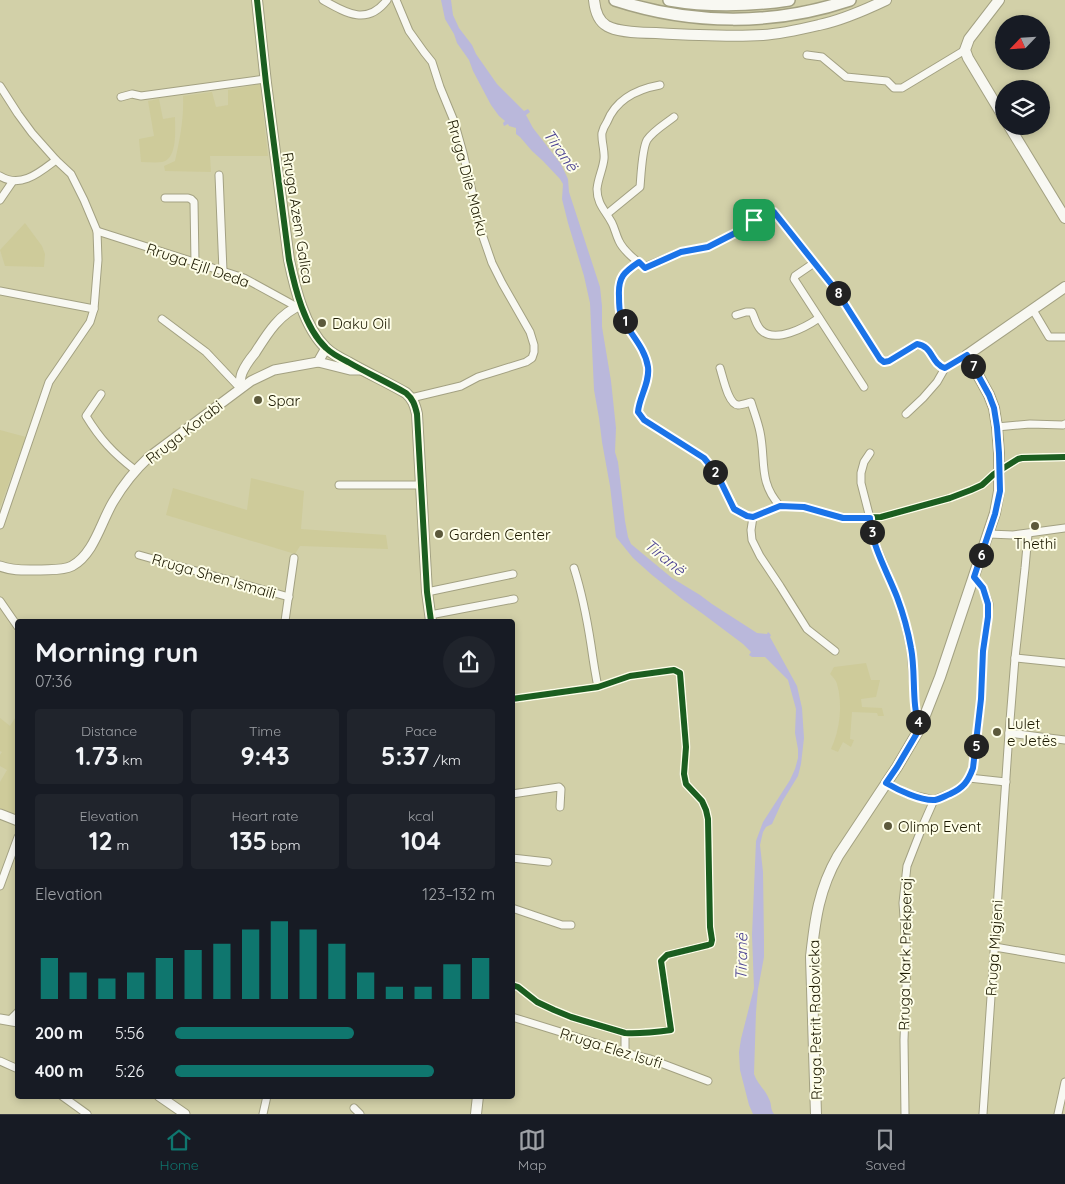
<!DOCTYPE html>
<html lang="en">
<head>
<meta charset="utf-8">
<style>
  :root { --surface:#171b24; --page:#20242c; --text:#f1f3f6; --muted:#9ea1a6; --line:#363941; --accent:#0f766e }
  body { margin:0; font-family:Quicksand,sans-serif; background:var(--page); color:var(--text); height:100vh; display:flex; flex-direction:column; font-size:19px; white-space:nowrap }
  * { box-sizing:border-box; margin:0 }
  p { font-size:16px; color:var(--muted) }
  .icon { flex:none; width:28px; height:28px; fill:none; stroke:currentColor; stroke-width:2; stroke-linecap:round; stroke-linejoin:round }
  .map { position:relative; flex:1; overflow:hidden }
  .details { position:absolute; left:15px; top:619px; width:500px; height:480px; display:flex; flex-direction:column; background:var(--surface); border-radius:5px; box-shadow:0 2px 8px #0003 }
  .details>* { flex:none }
  .needle { width:32px; rotate:245deg }
  .fabs { position:absolute; left:995px; top:15px; display:grid; gap:10px }
  .fabs a { display:grid; place-items:center; width:55px; height:55px; border-radius:50%; background:var(--surface); box-shadow:0 2px 8px #0003; font-size:25px }
  .pin { position:absolute; display:grid; place-items:center; width:42px; height:42px; color:#fff; margin:-21px; border-radius:10px; box-shadow:0 2px 8px #0006 }
  .km { position:absolute; width:25px; height:25px; margin:-12px; border-radius:50%; background:#222; color:#fff; font-size:14px; line-height:25px; text-align:center }
  .round { display:grid; place-items:center; flex:none; width:52px; height:52px; border-radius:26px; background:var(--page) }
  .headline { display:flex; align-items:center; justify-content:space-between; height:85px; padding:0 20px }
  h1 { font-size:28px; font-weight:700; line-height:38px }
  .stats { display:grid; grid-template-columns:repeat(3,1fr); gap:8px; height:85px; padding:5px 20px }
  .stats div { display:grid; align-content:center; border-radius:5px; background:var(--page); text-align:center }
  .stats b { font-size:25px; font-weight:700 }
  .stats small { font-size:14px; font-weight:400 }
  .stats p { font-size:14px }
  .chart { height:140px; padding:10px 20px }
  .chart p { display:flex; justify-content:space-between }
  .chart svg { width:100%; height:90px; margin-top:5px; stroke:var(--accent); stroke-width:6 }
  ul { padding:0 20px; list-style:none; font-size:16px }
  li { display:grid; grid-template-columns:80px 60px 1fr; align-items:center; height:38px }
  li i { height:12px; border-radius:6px; background:var(--accent) }
  .tab-bar { display:flex; justify-content:space-around; align-items:center; height:70px; border-top:1px solid var(--line); background:var(--surface); font-size:14px; color:var(--muted) }
  .tab-bar a { display:grid; justify-items:center; gap:2px }
  .tab-bar .current { color:var(--accent) }
  .map>svg:first-child { display:block }
  .green { fill:#cecb9a }
  .water { fill:#bab8db }
  .lines { fill:none; stroke-linecap:round; stroke-linejoin:round }
  .minor-casing { stroke:#a3a182; stroke-width:9 }
  .tertiary-casing { stroke:#a3a182; stroke-width:11 }
  .secondary-casing { stroke:#a3a182; stroke-width:12 }
  .trunk-casing { stroke:#a3a182; stroke-width:14 }
  .minor { stroke:#f8f8f2; stroke-width:7 }
  .tertiary { stroke:#f8f8f2; stroke-width:9 }
  .secondary { stroke:#f8f8f2; stroke-width:10 }
  .trunk { stroke:#f8f8f2; stroke-width:11 }
  .cycleway-casing { stroke:#fefee8; stroke-width:9 }
  .cycleway { stroke:#1b5e20; stroke-width:6 }
  .route-casing { stroke:#fff; stroke-width:10 }
  .route { stroke:#1a73e8; stroke-width:6 }
  .poi-dot { fill:#5c593b; stroke:#fefee8; stroke-width:2 }
  .labels { text-anchor:middle; dominant-baseline:central; stroke-width:4; stroke-linejoin:round; paint-order:stroke }
  .street-label { font-size:15px; fill:#1c1900; stroke:#fefee8 }
  .poi-label { font-size:15px; fill:#1c1900; stroke:#fefee8; text-anchor:start }
  .water-label { font-size:16px; font-style:italic; fill:#4d4494; stroke:#fefee8 }
</style>
</head>
<body>
<div class="map">
<svg width="1065" height="1114" viewBox="0 0 1065 1114">
  <rect width="100%" height="100%" fill="#d2d0a8"/>
  <g class="green">
    <path d="M260,84l8,72h-58l1,16 -46,-1 -1,-5 11,-5c5,-22 9,-43 8,-65l29,-4 4,15 12,-2v-15z"/>
    <path d="M159,99l4,20 12,-2c0,12 3,42 -13,45 -6,1 -14,0 -21,0l-2,-23 15,-3 -6,-35z"/>
    <polygon points="25,223 42,246 45,254 44,267 5,266 0,250"/>
    <polygon points="0,430 26,437 0,507"/>
    <polygon points="251,478 304,491 301,529 386,535 388,549 300,546 295,554 166,515 173,488 247,510"/>
    <path d="M866,663l5,17h9l-4,17 -15,2 1,8 20,1 2,8h-6l-1,-3 -25,-1 -2,27 4,1 -3,7 -8,-5 -5,10 -7,-3c9,-19 12,-45 6,-65 -1,-4 -4,-7 -7,-10l4,-7z"/>
    <polygon points="17,715 17,817 0,811 0,782 7,770 0,766 0,755 2,752 0,751 0,718 10,726"/>
  </g>
  <path class="water" d="M441,0h10l2,15 6,13 13,17 4,9 21,30 27,27 4,-2 2,3 -4,3 7,13 28,36 7,15 1,13 31,95 2,19v21l9,54 5,47 -1,24 3,10 7,59 3,16 3,7 41,34 28,17 12,9 45,29 10,1 1,-2 3,3 -1,2 27,49 5,22 2,30 -3,26 -3,12 -16,26 -10,22 -6,3 -3,5 -3,13 3,27 1,69v16l-6,32 -2,23 -2,62c4,11 11,15 15,25 3,5 1,10 5,15h-21l-4,-9 -9,-35 -1,-18 2,-13 13,-51 -2,-53 4,-94 7,-19 27,-42 5,-11 3,-11v-9l-3,-16 1,-24 -8,-29 -23,-23h-13l-3,-2 2,-3 -8,-8 -40,-30 -21,-15 -30,-24 -19,-17 -17,-21 -6,-51 -8,-44 -3,-24 -5,-28 -4,-87 -6,-27 -16,-53 -6,-24 1,-15 -3,-5 -17,-18 -11,-10 -12,-14 -4,-3v-6l-7,-2 -1,-2 -4,2 -1,-3 2,-2 -6,-5 -8,-11 -18,-34 -4,-11 -12,-17 -3,-9 -9,-15z"/>
  <g class="lines">
    <defs>
      <g id="minor">
        <path d="M323,0c23,13 44,26 64,0"/>
        <polyline points="396,0 409,31 424,52 432,62 440,87 454,121 463,153 482,234 492,263 502,283 530,332 534,345 534,352 532,358 526,362 478,377 461,386 411,398"/>
        <polyline points="807,55 822,57 846,77 887,81 894,88 902,88 965,50"/>
        <path d="M660,85c-22,4 -44,14 -53,37 -2,3 -4,7 -5,11 -1,7 3,18 2,26 -1,10 -6,19 -7,30 0,15 8,21 15,34 3,6 4,12 7,18 4,9 18,21 26,26l36,-15 27,-5 41,-21c7,-7 15,-12 25,-14l62,78 44,69 4,3c13,-2 28,-21 40,-16 9,4 9,18 21,22"/>
        <polyline points="0,86 18,114 32,133 56,160 71,174 84,200 97,231 98,260 94,309 90,322 49,382 0,525"/>
        <polyline points="121,97 132,94 141,96 265,79"/>
        <polyline points="219,175 223,271"/>
        <path d="M0,176c21,13 40,-4 56,-16"/>
        <polyline points="165,198 188,198 191,199 194,202 195,262"/>
        <polyline points="0,200 13,181"/>
        <path d="M607,214l33,-27c1,-11 2,-38 7,-47 6,-9 18,-16 27,-23"/>
        <polyline points="97,231 244,278 297,307"/>
        <path d="M639,263c-15,9 -21,14 -20,33 0,7 0,14 2,20 8,17 24,31 27,51 2,17 -9,30 -10,45l6,8 60,38 13,17 18,34 12,7 6,1 27,-11 24,1 39,11 38,-1 69,-19 21,-8 11,-5 12,-11 24,-15 4,-1 43,-1"/>
        <polyline points="814,263 795,276 794,279 864,387"/>
        <polyline points="0,291 94,309"/>
        <polyline points="1033,310 1049,337 1065,337"/>
        <path d="M736,315l10,-3h6c3,6 4,13 9,18 14,14 45,-3 58,-12"/>
        <polyline points="162,319 206,352 240,388"/>
        <path d="M720,368c3,9 8,36 18,37 4,0 9,-2 13,-3 3,10 7,20 9,30 6,28 -2,50 20,74"/>
        <path d="M101,394l-15,22c14,23 27,37 49,54"/>
        <polyline points="906,414 923,398 937,382 945,368 967,355"/>
        <polyline points="997,427 1030,424 1063,425 1065,424"/>
        <polyline points="870,453 864,462 861,473 861,483 870,518 870,526 873,539 898,599 905,622 911,650 916,713 920,728"/>
        <polyline points="339,485 421,485"/>
        <polyline points="753,517 751,530 752,540 760,556 780,586 807,629 835,651"/>
        <polyline points="989,534 1013,535 1065,528"/>
        <polyline points="139,555 289,597"/>
        <path d="M574,568c8,25 13,51 17,77 2,14 4,28 7,42"/>
        <polyline points="427,592 513,574"/>
        <polyline points="0,601 18,627"/>
        <polyline points="430,615 514,599"/>
        <polyline points="285,621 294,558"/>
        <polyline points="1015,658 1065,663"/>
        <path d="M512,699l86,-12 32,-11 44,-6 6,3 6,74 -2,27 2,10 16,17 4,9 2,9 2,108 2,13 -1,4 -3,1 -41,10 -6,6 10,69c-15,2 -30,4 -46,3l-54,-16 -17,-7 -17,-8 -19,-15 -6,-2"/>
        <polyline points="1009,733 1065,740"/>
        <polyline points="969,778 1006,782"/>
        <polyline points="886,783 908,794 934,800 956,791 966,783 969,778 973,768 977,736 981,699 983,651 988,617 989,604 983,588 974,577"/>
        <polyline points="512,794 559,787 561,789 560,807"/>
        <polyline points="512,858 548,862"/>
        <polyline points="0,886 18,837"/>
        <polyline points="512,908 562,925 571,925"/>
        <polyline points="995,947 1065,959"/>
        <polyline points="512,1017 596,1043 625,1053 650,1059 708,1081"/>
        <polyline points="10,1020 18,1012"/>
        <polyline points="625,1053 625,1033"/>
        <polyline points="0,1061 18,1069"/>
        <polyline points="62,1096 87,1114"/>
        <polyline points="354,1108 360,1114"/>
        <polyline points="263,1114 267,1096"/>
        <polyline points="905,1114 904,1040 907,960 903,903 907,866 923,825 934,800"/>
        <polyline points="983,1114 1009,733 1015,658 1025,568 1028,534"/>
        <polyline points="1058,1114 1065,1082"/>
      </g>
      <g id="tertiary">
        <polyline points="318,362 350,370 362,370"/>
        <path d="M240,388c0,-5 0,-10 2,-15 3,-7 8,-14 13,-20 12,-19 24,-39 46,-48"/>
        <path d="M0,566c12,5 26,4 38,4 10,-1 25,1 34,-4 22,-12 29,-44 41,-64 10,-17 22,-32 36,-45l102,-76 23,-11 44,-8 8,-14"/>
        <polyline points="0,814 18,821"/>
        <polyline points="0,1019 18,1022"/>
        <polyline points="159,1096 185,1114"/>
      </g>
      <g id="secondary">
        <path d="M257,0l9,83 23,177c6,28 15,67 37,88 6,6 14,10 22,14 19,11 39,20 58,31 7,6 9,12 11,21l10,178 4,29"/>
        <path d="M594,0c1,10 4,21 13,26 10,6 37,7 49,7 35,2 71,4 107,2 17,-1 39,-6 56,-10 24,-5 46,-15 67,-25"/>
        <polyline points="999,0 969,39 965,50 968,58 1004,118"/>
        <polyline points="1009,126 1065,218"/>
        <polyline points="476,1114 478,1096"/>
        <path d="M816,1114l-5,-157c4,-38 8,-68 27,-101l59,-89 23,-39 20,-51 55,-164 4,-22v-38l-2,-26 -3,-19 -5,-13 -22,-40 98,-68"/>
      </g>
      <g id="trunk">
        <path d="M615,0c77,25 158,26 235,0"/>
        <path d="M669,0c40,7 80,6 120,0"/>
      </g>
    </defs>
    <use href="#minor" class="minor-casing"/>
    <use href="#tertiary" class="tertiary-casing"/>
    <use href="#secondary" class="secondary-casing"/>
    <use href="#trunk" class="trunk-casing"/>
    <use href="#minor" class="minor"/>
    <use href="#tertiary" class="tertiary"/>
    <use href="#secondary" class="secondary"/>
    <use href="#trunk" class="trunk"/>
    <defs>
      <g id="cycleway">
        <path d="M257,0l9,83 23,177c6,28 15,67 37,88 6,6 14,10 22,14 19,11 39,20 58,31 7,6 9,12 11,21l10,178 4,29"/>
        <path d="M639,263c-15,9 -21,14 -20,33 0,7 0,14 2,20 8,17 24,31 27,51 2,17 -9,30 -10,45l6,8 60,38 13,17 18,34 12,7 6,1 27,-11 24,1 39,11 38,-1 69,-19 21,-8 11,-5 12,-11 24,-15 4,-1 43,-1"/>
        <path d="M512,699l86,-12 32,-11 44,-6 6,3 6,74 -2,27 2,10 16,17 4,9 2,9 2,108 2,13 -1,4 -3,1 -41,10 -6,6 10,69c-15,2 -30,4 -46,3l-54,-16 -17,-7 -17,-8 -19,-15 -6,-2"/>
      </g>
    </defs>
    <use href="#cycleway" class="cycleway-casing"/>
    <use href="#cycleway" class="cycleway"/>
  </g>
  <g class="lines">
    <defs>
      <path id="route" d="M774,212l62,78 44,69 4,3 5,-1 28,-17c16,2 14,20 28,24l22,-13 22,40 5,13 3,19 2,26 1,38 -5,23 -21,63 9,11 5,16v13l-5,34 -2,48 -8,69c-5,14 -10,20 -23,26 -5,2 -10,5 -15,6 -14,1 -37,-10 -49,-17l11,-16 23,-39c-9,-23 -4,-55 -9,-80 -3,-17 -8,-35 -14,-51 -10,-26 -26,-52 -27,-79h-27l-39,-11 -24,-1 -27,11 -6,-1 -13,-7 -17,-35 -13,-16 -60,-38 -6,-8c1,-15 12,-29 10,-45 -3,-20 -19,-34 -27,-51 -2,-6 -2,-13 -2,-20 -1,-19 5,-24 20,-34l6,6 36,-16 27,-5 41,-21c7,-8 15,-12 25,-14z"/>
    </defs>
    <use href="#route" class="route-casing"/>
    <use href="#route" class="route"/>
  </g>
  <g class="poi-dot">
    <circle cx="322" cy="323" r="5"/>
    <circle cx="258" cy="400" r="5"/>
    <circle cx="1035" cy="526" r="5"/>
    <circle cx="439" cy="534" r="5"/>
    <circle cx="997" cy="732" r="5"/>
    <circle cx="888" cy="826" r="5"/>
  </g>
  <g class="labels">
    <g class="street-label">
      <text transform="translate(468 178) rotate(75)">Rruga Dile Marku</text>
      <text transform="translate(298 218) rotate(81)">Rruga Azem Galica</text>
      <text transform="translate(198 265) rotate(19)">Rruga Ejll Deda</text>
      <text transform="translate(184 432) rotate(-38)">Rruga Korabi</text>
      <text transform="translate(214 576) rotate(16)">Rruga Shen Ismaili</text>
      <text transform="translate(994 948) rotate(-86)">Rruga Migjeni</text>
      <text transform="translate(905 954) rotate(-89)">Rruga Mark Prekperaj</text>
      <text transform="translate(815 1020) rotate(-91)">Rruga Petrit Radovicka</text>
      <text transform="translate(611 1048) rotate(17)">Rruga Elez Isufi</text>
    </g>
    <g class="poi-label">
      <text x="332" y="323">Daku Oil</text>
      <text x="268" y="400">Spar</text>
      <text x="449" y="534">Garden Center</text>
      <text x="1035" y="543" text-anchor="middle">Thethi</text>
      <text x="1007" y="723">Lulet<tspan x="1007" dy="17">e Jetës</tspan></text>
      <text x="898" y="826">Olimp Event</text>
    </g>
    <g class="water-label">
      <text transform="translate(561 150) rotate(55)">Tiranë</text>
      <text transform="translate(665 557) rotate(39)">Tiranë</text>
      <text transform="translate(741 957) rotate(-89)">Tiranë</text>
    </g>
  </g>
</svg>
<div class="fabs">
<a><svg class="needle" viewBox="-14 -14 28 28"><path d="M0-13l5 13h-10z" fill="#e53935"/><path d="M0 13l5-13h-10z" fill="#9ea1a6"/></svg></a>
<a><svg class="icon" aria-label="layers" viewBox="0 0 24 24"><path d="M12 4l9 5-9 5-9-5zM3 14l9 5 9-5"/></svg></a>
</div>
<div class="pin" style="left:754px;top:220px;background:#1e9e55"><svg class="icon" aria-label="arrive" viewBox="0 0 24 24"><path d="M6 21V4h12l-3 4 3 4H6"/></svg></div>
<b class="km" style="left:625px;top:321px">1</b>
<b class="km" style="left:715px;top:472px">2</b>
<b class="km" style="left:872px;top:532px">3</b>
<b class="km" style="left:918px;top:722px">4</b>
<b class="km" style="left:976px;top:746px">5</b>
<b class="km" style="left:981px;top:555px">6</b>
<b class="km" style="left:973px;top:366px">7</b>
<b class="km" style="left:838px;top:293px">8</b>
<section class="details">
<div class="headline"><div><h1>Morning run</h1><p>07:36</p></div><a class="round"><svg class="icon" aria-label="share" viewBox="0 0 24 24"><path d="M12 15V3M7 8l5-5 5 5M5 13v7h14v-7"/></svg></a></div>
<div class="stats">
<div><p>Distance</p><b>1.73<small> km</small></b></div>
<div><p>Time</p><b>9:43</b></div>
<div><p>Pace</p><b>5:37<small> /km</small></b></div>
</div>
<div class="stats">
<div><p>Elevation</p><b>12<small> m</small></b></div>
<div><p>Heart rate</p><b>135<small> bpm</small></b></div>
<div><p>kcal</p><b>104</b></div>
</div>
<div class="chart"><p><span>Elevation</span>123–132 m</p>
<svg viewBox="0 0 160 44" preserveAspectRatio="none"><path d="M5 44V24M15 44V31M25 44V34M35 44V31M45 44V24M55 44V20M65 44V17M75 44V10M85 44V6M95 44V10M105 44V17M115 44V31M125 44V38M135 44V38M145 44V27M155 44V24"/></svg>
</div>
<ul>
<li><b>200 m</b>5:56<i style="width:56%"></i></li>
<li><b>400 m</b>5:26<i style="width:81%"></i></li>
</ul>
</section>
</div>
<nav class="tab-bar">
<a class="current"><svg class="icon" aria-label="home" viewBox="0 0 24 24"><path d="M3 11l9-7 9 7M6 9v11h12V9"/></svg>Home</a>
<a><svg class="icon" aria-label="map" viewBox="0 0 24 24"><path d="M3 6l6-2 6 2 6-2v14l-6 2-6-2-6 2zM9 4v14M15 6v14"/></svg>Map</a>
<a><svg class="icon" aria-label="saved" viewBox="0 0 24 24"><path d="M7 4h10v16l-5-4-5 4z"/></svg>Saved</a>
</nav>
</body>
</html>
